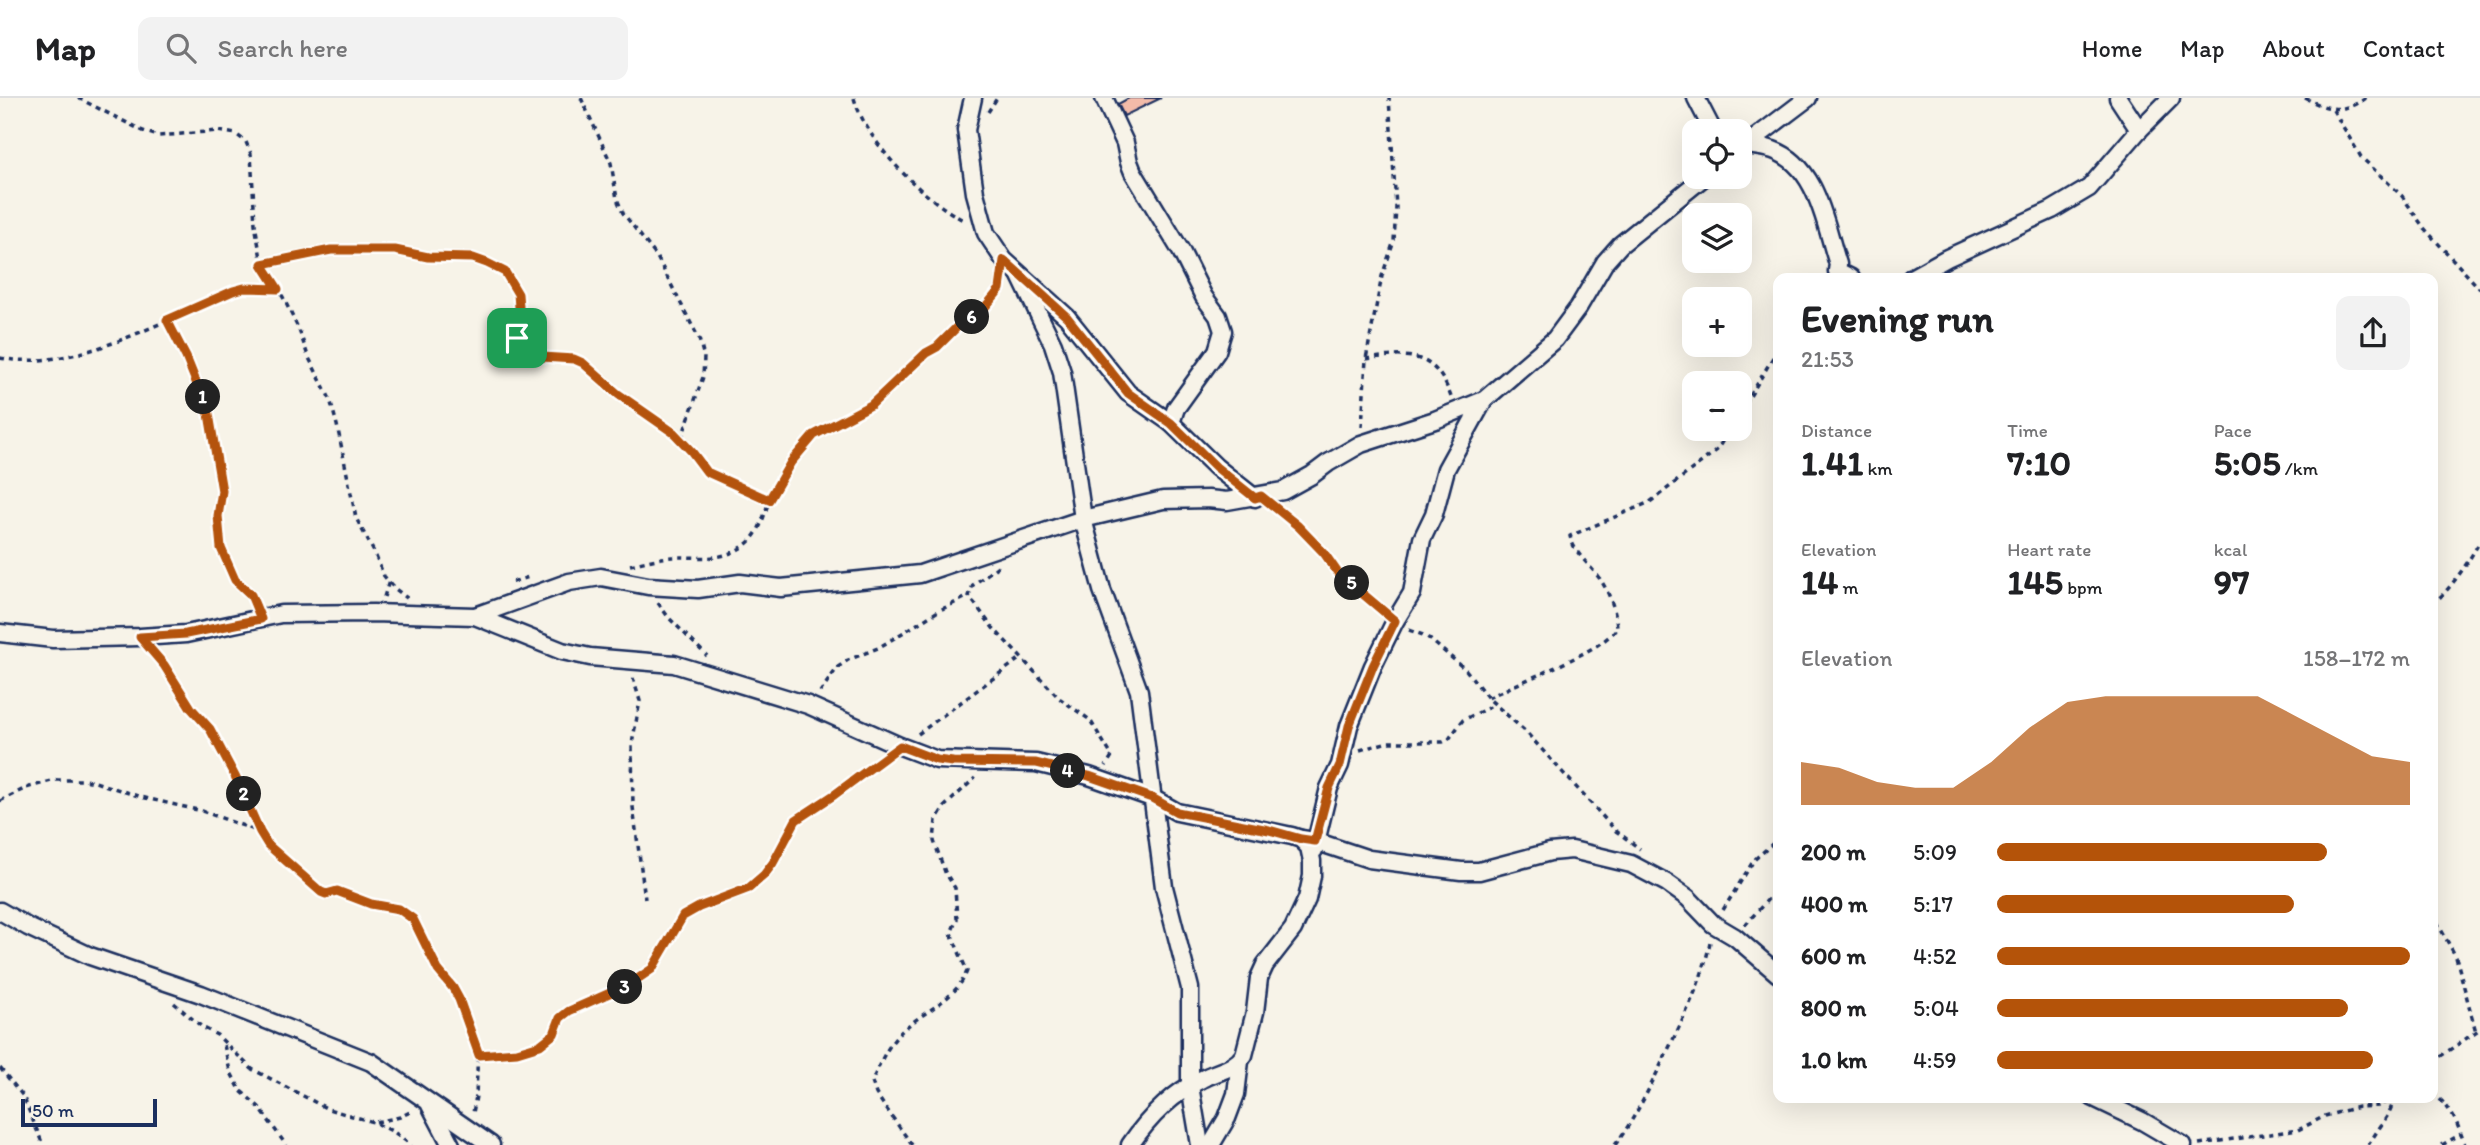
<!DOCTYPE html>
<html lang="en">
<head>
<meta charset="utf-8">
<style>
  :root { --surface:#fff; --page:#f2f2f2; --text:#202124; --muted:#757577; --line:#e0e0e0; --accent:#b45309 }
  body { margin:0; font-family:Itim,sans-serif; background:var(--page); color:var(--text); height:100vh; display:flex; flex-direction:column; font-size:26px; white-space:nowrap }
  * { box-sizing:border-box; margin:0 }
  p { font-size:23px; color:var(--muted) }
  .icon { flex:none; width:38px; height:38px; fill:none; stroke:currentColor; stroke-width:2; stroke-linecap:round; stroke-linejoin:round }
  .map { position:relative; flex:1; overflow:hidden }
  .panel { position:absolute; left:1773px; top:175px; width:665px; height:830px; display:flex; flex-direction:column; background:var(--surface); border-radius:14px; box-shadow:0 7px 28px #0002 }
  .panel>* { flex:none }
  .fabs { position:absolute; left:1682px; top:21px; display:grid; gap:14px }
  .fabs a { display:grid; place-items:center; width:70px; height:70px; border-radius:14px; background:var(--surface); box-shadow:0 7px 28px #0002; font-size:35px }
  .scale { position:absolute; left:21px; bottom:18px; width:136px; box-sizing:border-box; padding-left:7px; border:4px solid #1b2f5e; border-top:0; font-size:19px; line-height:24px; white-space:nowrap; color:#1b2f5e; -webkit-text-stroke:5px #f7f3e8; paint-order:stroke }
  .pin { position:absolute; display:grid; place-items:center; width:60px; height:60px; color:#fff; margin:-30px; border-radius:14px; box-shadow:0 4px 10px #0006 }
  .km { position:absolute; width:35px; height:35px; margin:-18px; border-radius:50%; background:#222; color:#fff; font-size:19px; line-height:35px; text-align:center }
  .round { display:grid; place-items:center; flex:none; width:74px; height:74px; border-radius:14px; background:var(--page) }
  .overview { display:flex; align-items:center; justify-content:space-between; height:119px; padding:0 28px }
  h1 { font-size:38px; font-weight:800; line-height:52px }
  .figures { display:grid; grid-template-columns:repeat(3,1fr); gap:10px; height:119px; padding:7px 28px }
  .figures div { display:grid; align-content:center }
  .figures b { font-size:35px; font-weight:800 }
  .figures small { font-size:19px; font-weight:400 }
  .figures p { font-size:19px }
  .chart { height:196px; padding:14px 28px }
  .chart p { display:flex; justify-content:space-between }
  .chart svg { width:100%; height:126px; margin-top:7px; fill:var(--accent); opacity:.7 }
  ul { padding:0 28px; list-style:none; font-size:23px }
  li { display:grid; grid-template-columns:112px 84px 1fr; align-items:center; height:52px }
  li i { height:18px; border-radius:9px; background:var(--accent) }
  header { display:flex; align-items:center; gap:42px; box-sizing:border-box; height:98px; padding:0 35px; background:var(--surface); border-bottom:2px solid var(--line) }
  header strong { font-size:33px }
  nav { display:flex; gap:38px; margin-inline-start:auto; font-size:24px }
  .search { width:490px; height:63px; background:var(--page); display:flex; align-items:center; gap:18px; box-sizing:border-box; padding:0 24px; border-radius:14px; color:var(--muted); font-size:26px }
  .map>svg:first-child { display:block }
  .building { fill:#f3bba9; stroke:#1b2f5e; stroke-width:2 }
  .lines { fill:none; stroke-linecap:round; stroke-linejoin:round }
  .street-casing { stroke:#1b2f5e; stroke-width:21 }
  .path { stroke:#1b2f5e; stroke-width:3.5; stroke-dasharray:5 5; stroke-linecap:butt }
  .street { stroke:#f7f3e8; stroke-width:16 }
  .route-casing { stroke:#fff; stroke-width:14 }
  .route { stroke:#b45309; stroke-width:9 }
</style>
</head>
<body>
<header>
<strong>Map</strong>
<div class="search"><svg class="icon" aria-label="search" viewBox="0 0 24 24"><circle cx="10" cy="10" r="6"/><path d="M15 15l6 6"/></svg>Search here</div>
<nav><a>Home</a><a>Map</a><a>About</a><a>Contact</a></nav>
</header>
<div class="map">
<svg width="2480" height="1047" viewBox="0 0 2480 1047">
  <rect width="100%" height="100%" fill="#f7f3e8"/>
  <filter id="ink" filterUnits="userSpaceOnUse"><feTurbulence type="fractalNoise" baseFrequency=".0143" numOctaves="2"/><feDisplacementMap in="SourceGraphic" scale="14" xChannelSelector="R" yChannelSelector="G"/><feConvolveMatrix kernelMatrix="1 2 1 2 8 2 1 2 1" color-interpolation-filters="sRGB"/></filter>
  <g filter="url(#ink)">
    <polygon class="building" points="1129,0 1161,0 1124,18 1118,6"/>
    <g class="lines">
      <defs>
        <g id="street">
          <polyline points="973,0 966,32 975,95 986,135 1004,162 1067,219 1128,295 1171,325 1216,369 1255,400"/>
          <polyline points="1104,0 1125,45 1129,64 1133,74 1181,153 1204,199 1218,218 1223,233 1217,253 1176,310 1171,325"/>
          <polyline points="1696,0 1713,33"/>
          <polyline points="2118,0 2139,32"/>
          <path d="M1746,47c8,1 18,2 27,5 45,16 52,75 65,114l-1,7 14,7"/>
          <polyline points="1740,48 1746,47 1808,0"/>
          <polyline points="1020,178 1053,246 1062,274 1083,421 1102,492 1139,593 1164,789 1190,890 1190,988 1200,1047"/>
          <polyline points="1911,180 1947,160 2052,112 2089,90 2139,32 2171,0"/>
          <polyline points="475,518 569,484 601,479 648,488 698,491 740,485 781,490 920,476 1083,421 1163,402 1208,401 1227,403 1283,393 1312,377 1328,365 1361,346 1435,322 1484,302 1555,241 1578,210 1605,164 1620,147 1704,79"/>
          <path d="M0,535l53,6 87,-2 46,-3 95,-20 92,-1 102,3 87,35 28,6 84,7 134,41 92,41 37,14 99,3 53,13 63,22 25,14 115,24 9,3 8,8 3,14v15l-5,23 -14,30 -28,36 -6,13 -4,34 -11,43c-10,15 -27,16 -42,24 -31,15 -53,38 -72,66"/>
          <polyline points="1301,741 1315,743 1369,761 1461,773 1479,773 1550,754 1572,752 1631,766 1667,785 1688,800 1713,826 1735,839 1778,876"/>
          <polyline points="1314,752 1329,690 1340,667 1349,628 1373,568 1395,523 1412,495 1422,441 1434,416 1446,371 1484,302"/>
          <polyline points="0,813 28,829 90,858 201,896 371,964 491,1047"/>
          <polyline points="2092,999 2142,1023 2183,1047"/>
          <polyline points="430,1007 451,1047"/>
          <polyline points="1211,1047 1227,1020 1236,996 1240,963"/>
        </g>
      </defs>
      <use href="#street" class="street-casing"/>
      <g class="path">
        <polyline points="78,0 143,33 158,38 218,33 236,36 246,44 251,56 255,126 262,166 283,199 299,232 308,258 330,301 337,327 356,420 375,456 384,478 394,490 407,500"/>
        <polyline points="581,0 611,65 617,101 623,115 657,159 699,241 704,259 703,279 681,342"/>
        <path d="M854,0c13,46 69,101 111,123"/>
        <path d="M2305,0c24,12 37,16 61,0"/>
        <polyline points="2333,12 2361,59 2402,98 2424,130 2480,191"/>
        <polyline points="988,14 997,0"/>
        <polyline points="262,166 331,153 395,152 428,159 473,160 505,174 512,184 518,196 519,209 515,234 525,249 542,259 574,261 583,265 618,296 674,335 692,353 707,374 769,402"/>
        <polyline points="167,222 186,259 209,316 222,393 218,418 221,450 235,482 248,492 255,506"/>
        <path d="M0,260c78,14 162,-38 233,-67l11,-3 34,1"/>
        <path d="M1366,261c42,-6 69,-8 85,38"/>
        <polyline points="1740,315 1778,251"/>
        <polyline points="1362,329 1366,261 1382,178 1394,143 1396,109 1389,0"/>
        <polyline points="1276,410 1298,428 1324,455 1338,475 1373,503 1382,515"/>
        <path d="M630,467c14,-3 28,-7 42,-8 23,-1 46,5 67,-8 20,-11 23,-28 30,-48 7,-20 28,-52 44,-65 17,-13 39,-19 57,-30 17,-10 28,-27 41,-41 8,-8 17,-12 26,-18 8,-5 12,-13 19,-19 16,-15 42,-23 45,-48"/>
        <polyline points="998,468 973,487 969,498 993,530 1047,587 1059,600 1090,622 1112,658 1106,668"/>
        <polyline points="513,484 532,478"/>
        <polyline points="384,499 389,483"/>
        <polyline points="658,505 669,520 707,558"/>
        <path d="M2432,506c17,-12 38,-44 48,-63"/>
        <polyline points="1409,532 1426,538 1466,572 1488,600 1526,634 1616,733 1640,751"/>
        <polyline points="153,554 164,567 196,616 210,631 268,747 321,794 326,796 337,793 371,806 399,811 406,813 413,821 438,872 453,890 478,949 476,998 473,1015"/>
        <polyline points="633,580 640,603 632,646 633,709 645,801"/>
        <polyline points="820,594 838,569 848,562 878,550 940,512 969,498"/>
        <path d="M1488,600c27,-15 119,-48 129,-71 -1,-16 -8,-35 -17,-48 -10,-14 -26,-26 -30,-43l80,-34 67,-52 13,-21"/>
        <polyline points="918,636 1022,559"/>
        <polyline points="1360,652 1388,644 1443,644 1449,641 1463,622 1494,607"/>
        <polyline points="0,703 26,690 55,682 84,682 95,684 141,699 202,713 260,734"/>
        <polyline points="1723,812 1754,762 1778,741"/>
        <polyline points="2432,815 2456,859 2476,934"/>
        <polyline points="1745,827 1778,790"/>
        <polyline points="174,905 202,929 217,937 252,971 328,1011 373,1024 394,1034 411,1047"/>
        <polyline points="224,947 230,973 241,993 259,1009 286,1047"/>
        <polyline points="479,957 517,954 549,942 554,936 560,920 569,913 630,886 652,871 683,818 699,809 749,791 758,784 773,765 796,722 886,659"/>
        <polyline points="2432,964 2480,931"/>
        <polyline points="0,970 23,998 43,1047"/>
        <path d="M2432,995c20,14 25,30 33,52"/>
        <polyline points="376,1024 400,1019 412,1013"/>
        <polyline points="2199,1046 2298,1032 2325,1018 2358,1009 2378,1008 2395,999"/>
        <path d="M912,1047l-36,-51 -4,-12c6,-16 15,-35 27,-48 21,-22 57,-33 68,-63l-16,-38 6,-14 -2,-31 -10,-16 -11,-31 2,-21 8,-13 31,-29"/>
        <path d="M1615,1047c21,-28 36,-60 51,-91 18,-37 36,-71 44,-112"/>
        <polyline points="2368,1047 2388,1017 2394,1003"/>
        <polyline points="2442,1047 2461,1036"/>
      </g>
      <use href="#street" class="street"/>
    </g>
  </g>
  <g class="lines" filter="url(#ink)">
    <defs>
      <polygon id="route" points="331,152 395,152 428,159 473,160 487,165 505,174 518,196 519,209 515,234 525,249 542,259 574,261 583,265 618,296 674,335 692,354 707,374 769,402 791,364 814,337 871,307 926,255 937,249 957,229 986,208 1000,191 1004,162 1067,219 1128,295 1171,325 1216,369 1255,400 1261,398 1298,428 1324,455 1338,475 1395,523 1373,568 1349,628 1340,667 1329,690 1315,743 1301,741 1269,732 1177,714 1152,700 1089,678 1036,665 953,664 937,662 900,648 834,697 796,722 773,765 764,777 749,790 699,809 683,818 652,871 630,886 569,913 560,920 554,936 540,947 517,954 479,957 459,901 453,890 438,872 413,821 399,811 371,806 337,793 326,796 321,794 268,747 260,734 237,682 210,631 191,610 164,567 140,539 186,536 261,521 251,497 235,482 221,450 218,418 222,393 209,316 186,259 167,222 233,193 244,190 278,191 262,166"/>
    </defs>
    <use href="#route" class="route-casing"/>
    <use href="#route" class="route"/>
  </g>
</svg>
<div class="fabs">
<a><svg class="icon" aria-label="locate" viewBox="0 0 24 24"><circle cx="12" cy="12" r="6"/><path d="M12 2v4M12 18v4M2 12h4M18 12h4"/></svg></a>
<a><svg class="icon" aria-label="layers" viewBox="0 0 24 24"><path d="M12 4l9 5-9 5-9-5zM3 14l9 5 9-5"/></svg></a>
<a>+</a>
<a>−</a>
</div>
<div class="scale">50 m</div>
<div class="pin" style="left:517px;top:240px;background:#1e9e55"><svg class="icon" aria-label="arrive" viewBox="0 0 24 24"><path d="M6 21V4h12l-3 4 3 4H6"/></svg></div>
<b class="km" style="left:203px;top:299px">1</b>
<b class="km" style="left:244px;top:696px">2</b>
<b class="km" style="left:625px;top:889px">3</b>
<b class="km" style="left:1068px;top:673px">4</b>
<b class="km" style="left:1352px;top:485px">5</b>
<b class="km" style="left:972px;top:219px">6</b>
<section class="panel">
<div class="overview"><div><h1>Evening run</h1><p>21:53</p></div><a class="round"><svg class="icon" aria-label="share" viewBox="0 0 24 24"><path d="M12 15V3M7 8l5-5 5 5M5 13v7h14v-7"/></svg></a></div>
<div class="figures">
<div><p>Distance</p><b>1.41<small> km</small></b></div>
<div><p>Time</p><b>7:10</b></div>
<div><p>Pace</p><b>5:05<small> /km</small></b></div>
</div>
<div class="figures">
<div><p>Elevation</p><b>14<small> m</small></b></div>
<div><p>Heart rate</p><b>145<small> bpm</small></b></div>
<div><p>kcal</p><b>97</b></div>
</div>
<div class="chart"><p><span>Elevation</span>158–172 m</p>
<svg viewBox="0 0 160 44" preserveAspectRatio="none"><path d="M0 44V29L10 31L20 36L30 38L40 38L50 29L60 17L70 8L80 6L90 6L100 6L110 6L120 6L130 13L140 20L150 27L160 29V44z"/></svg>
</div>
<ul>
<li><b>200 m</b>5:09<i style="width:80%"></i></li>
<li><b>400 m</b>5:17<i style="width:72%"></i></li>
<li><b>600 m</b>4:52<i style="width:100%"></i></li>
<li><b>800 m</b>5:04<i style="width:85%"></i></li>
<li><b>1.0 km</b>4:59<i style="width:91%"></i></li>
</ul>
</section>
</div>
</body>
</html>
